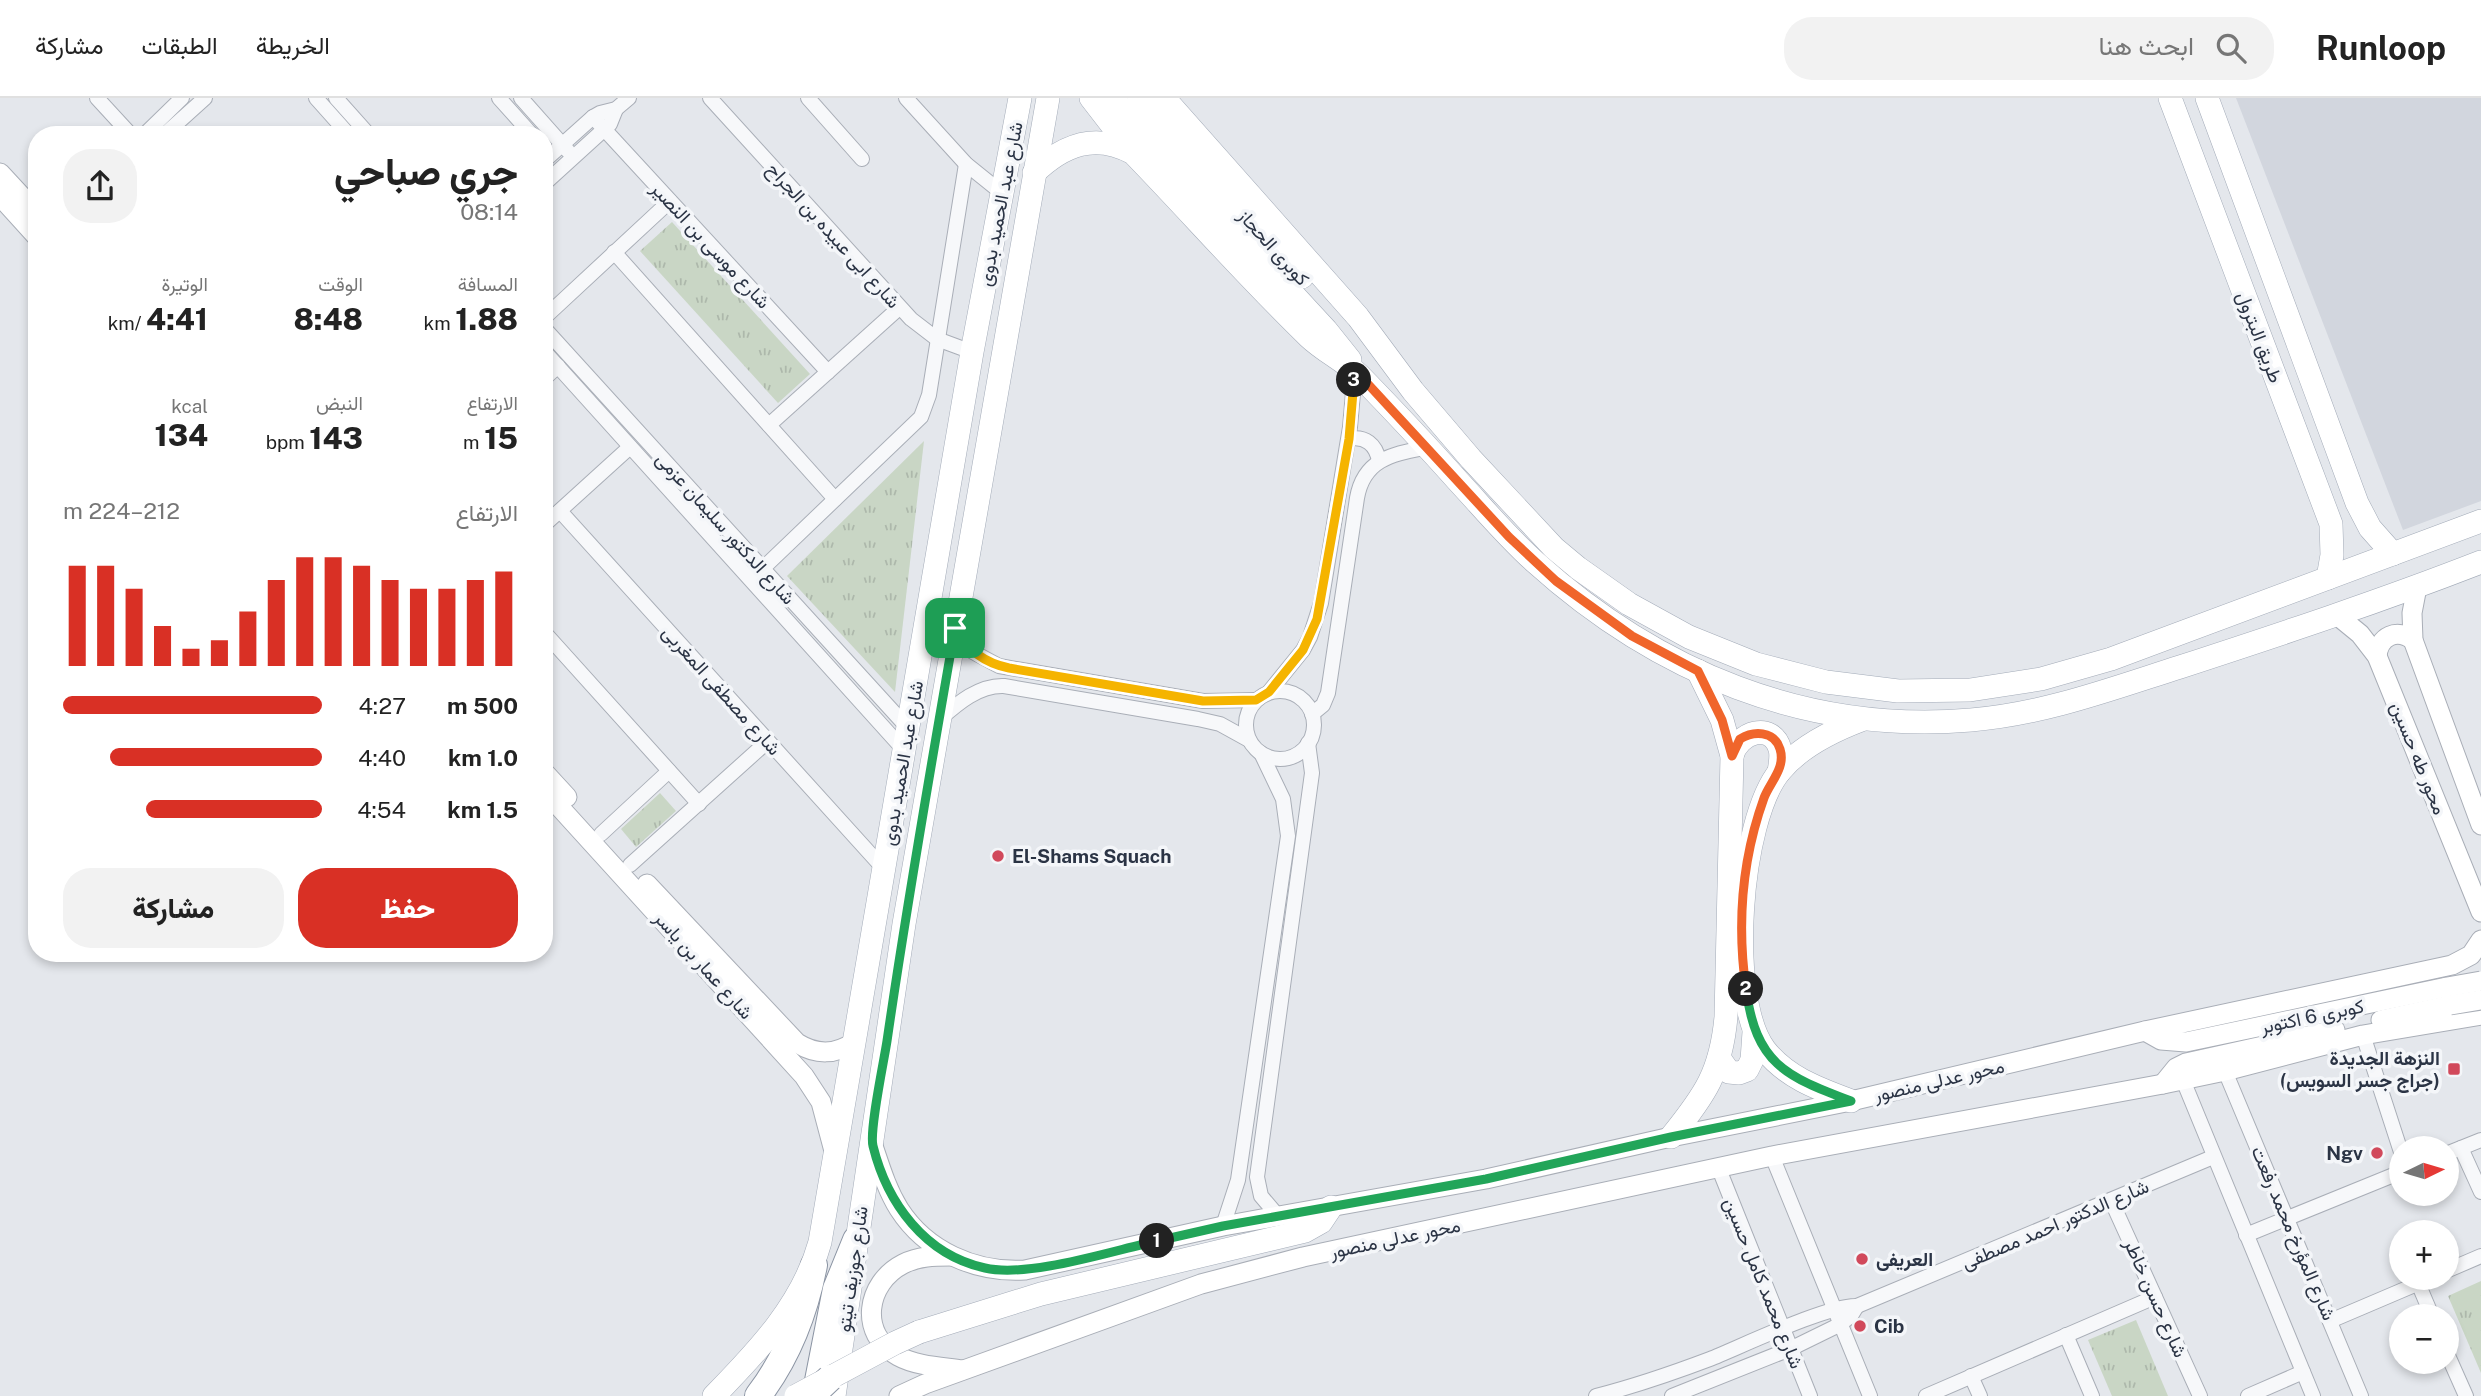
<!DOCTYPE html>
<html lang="ar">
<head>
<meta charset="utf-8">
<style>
  :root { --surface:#fff; --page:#f2f2f2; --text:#222; --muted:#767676; --line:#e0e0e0; --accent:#d93025 }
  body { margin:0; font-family:"Public Sans",Vazirmatn,sans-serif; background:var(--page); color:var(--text); direction:rtl; height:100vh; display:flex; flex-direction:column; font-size:26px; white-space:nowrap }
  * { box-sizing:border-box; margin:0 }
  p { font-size:23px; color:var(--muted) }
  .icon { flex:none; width:38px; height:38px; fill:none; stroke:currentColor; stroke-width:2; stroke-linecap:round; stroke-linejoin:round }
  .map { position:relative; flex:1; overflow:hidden; direction:ltr }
  .panel { position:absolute; left:28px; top:28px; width:525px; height:836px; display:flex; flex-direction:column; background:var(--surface); border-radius:28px; box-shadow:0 4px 10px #0003; direction:rtl }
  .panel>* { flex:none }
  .needle { width:46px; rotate:85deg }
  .controls { position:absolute; left:2389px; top:1038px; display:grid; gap:14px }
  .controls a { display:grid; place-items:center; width:70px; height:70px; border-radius:50%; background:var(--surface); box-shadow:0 4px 10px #0003; font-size:35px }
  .pin { position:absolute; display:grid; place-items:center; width:60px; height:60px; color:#fff; margin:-30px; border-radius:14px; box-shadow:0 4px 10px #0006 }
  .km { position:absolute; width:35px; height:35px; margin:-18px; border-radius:50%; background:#222; color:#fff; font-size:19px; line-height:35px; text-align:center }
  .round { display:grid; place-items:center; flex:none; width:74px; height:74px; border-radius:28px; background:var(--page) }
  .summary { display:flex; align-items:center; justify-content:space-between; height:119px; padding:0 35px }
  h1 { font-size:38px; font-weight:800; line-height:52px }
  .figures { display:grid; grid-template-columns:repeat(3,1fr); gap:10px; height:119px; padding:7px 35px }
  .figures div { display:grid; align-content:center }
  .figures b { font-size:30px; font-weight:800 }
  .figures small { font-size:19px; font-weight:400 }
  .figures p { font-size:19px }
  .chart { height:196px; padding:14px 35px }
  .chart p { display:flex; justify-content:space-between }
  .chart svg { width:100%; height:126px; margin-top:7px; stroke:var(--accent); stroke-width:6 }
  .primary-button { display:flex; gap:14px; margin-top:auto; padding:14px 35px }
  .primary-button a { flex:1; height:80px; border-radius:28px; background:var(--accent); color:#fff; font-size:28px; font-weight:800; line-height:80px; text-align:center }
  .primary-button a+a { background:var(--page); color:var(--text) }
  ul { padding:0 35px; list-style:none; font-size:23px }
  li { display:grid; grid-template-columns:112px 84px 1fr; align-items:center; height:52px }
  li i { height:18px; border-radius:9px; background:var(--accent) }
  header { display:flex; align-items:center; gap:42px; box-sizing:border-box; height:98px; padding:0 35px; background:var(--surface); border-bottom:2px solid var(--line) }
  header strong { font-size:33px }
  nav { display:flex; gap:38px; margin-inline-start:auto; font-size:24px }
  .search { width:490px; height:63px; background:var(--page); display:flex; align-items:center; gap:18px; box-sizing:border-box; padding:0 24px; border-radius:28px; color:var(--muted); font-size:26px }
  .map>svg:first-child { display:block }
  .built { fill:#d2d6de }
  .park { fill:url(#park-tufts) }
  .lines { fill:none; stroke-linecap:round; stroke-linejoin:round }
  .street-casing { stroke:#a9aeb7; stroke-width:16 }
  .secondary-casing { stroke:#a9aeb7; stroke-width:21 }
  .primary-casing { stroke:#a3abb8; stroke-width:24 }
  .highway-casing { stroke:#8b94a3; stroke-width:28 }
  .street { stroke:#f7f8fa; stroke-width:14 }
  .secondary { stroke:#fff; stroke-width:19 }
  .primary { stroke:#fff; stroke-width:23 }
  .highway { stroke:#fff; stroke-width:26 }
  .secondary-bridge-casing { stroke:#a9aeb7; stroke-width:21; stroke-linecap:butt }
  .primary-bridge-casing { stroke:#a3abb8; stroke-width:24; stroke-linecap:butt }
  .highway-bridge-casing { stroke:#8b94a3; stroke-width:28; stroke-linecap:butt }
  .secondary-bridge { stroke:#fff; stroke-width:19 }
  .primary-bridge { stroke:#fff; stroke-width:23 }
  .highway-bridge { stroke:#fff; stroke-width:26 }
  .split-1-casing { stroke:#fff; stroke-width:14 }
  .split-2-casing { stroke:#fff; stroke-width:14 }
  .split-3-casing { stroke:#fff; stroke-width:14 }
  .split-4-casing { stroke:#fff; stroke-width:14 }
  .split-1 { stroke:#22a559; stroke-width:9 }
  .split-2 { stroke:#22a559; stroke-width:9 }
  .split-3 { stroke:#f0652b; stroke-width:9 }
  .split-4 { stroke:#f5b400; stroke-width:9 }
  .poi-dot { fill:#d1495b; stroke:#f4f6f9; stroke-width:2.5 }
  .labels { text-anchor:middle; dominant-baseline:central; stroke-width:7; stroke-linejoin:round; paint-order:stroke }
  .street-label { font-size:19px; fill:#2b3445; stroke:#f4f6f9 }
  .poi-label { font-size:19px; font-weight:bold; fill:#2b3445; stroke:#f4f6f9; text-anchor:start }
</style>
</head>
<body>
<header>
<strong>Runloop</strong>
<div class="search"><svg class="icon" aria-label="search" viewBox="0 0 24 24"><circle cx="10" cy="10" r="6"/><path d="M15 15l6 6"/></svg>ابحث هنا</div>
<nav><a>الخريطة</a><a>الطبقات</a><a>مشاركة</a></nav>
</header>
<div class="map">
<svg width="2481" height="1298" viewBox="0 0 2481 1298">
  <defs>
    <pattern id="park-tufts" width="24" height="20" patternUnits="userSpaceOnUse" patternTransform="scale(1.75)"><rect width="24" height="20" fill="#c9d6c5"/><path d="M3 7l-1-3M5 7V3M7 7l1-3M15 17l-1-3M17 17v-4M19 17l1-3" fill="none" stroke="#adb8ab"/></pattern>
  </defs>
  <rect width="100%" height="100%" fill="#e4e7ec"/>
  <polygon class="built" points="2236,0 2481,0 2481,403 2403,432"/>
  <g class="park">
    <polygon points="672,124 810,276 778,305 640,153"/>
    <polygon points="924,343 895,594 787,478"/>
    <polygon points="660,695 676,713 636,749 621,731"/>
    <polygon points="2481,1183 2481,1275 2448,1198"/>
    <polygon points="2136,1222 2168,1298 2112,1298 2088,1242"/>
  </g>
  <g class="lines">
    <defs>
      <g id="street">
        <polyline points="97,0 131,37"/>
        <polyline points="316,0 349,37"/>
        <polyline points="336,0 369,37"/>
        <polyline points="499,0 532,37"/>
        <polyline points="521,0 568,53"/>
        <polyline points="710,0 911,221 937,241 972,254"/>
        <polyline points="808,0 862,61"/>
        <polyline points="906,0 966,66 1002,95"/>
        <polyline points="593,19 828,274"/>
        <polyline points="144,37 182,0"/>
        <polyline points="164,37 205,0"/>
        <polyline points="544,63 593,19 600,15 616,11 629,0"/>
        <polyline points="544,86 610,26 616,11"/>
        <polyline points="614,154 835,401"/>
        <polyline points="544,220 670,103"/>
        <polyline points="544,230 908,630"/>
        <polyline points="544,253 904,652"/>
        <polyline points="544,281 558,268"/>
        <polyline points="769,327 899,210"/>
        <path d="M1349,341c16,-3 27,5 30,22"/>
        <polyline points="560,413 884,771"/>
        <polyline points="544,427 630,349"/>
        <polyline points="757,476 921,319 929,297 966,66"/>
        <polyline points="955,530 973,554 999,568 1203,603 1256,602"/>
        <polyline points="544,534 699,706"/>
        <circle cx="1280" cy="627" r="34"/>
        <polyline points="1269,594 1303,552 1310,539 1321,505 1350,329 1355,272"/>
        <path d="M1312,616l11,-9 5,-12 29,-195c7,-40 37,-44 71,-51"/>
        <path d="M940,621c18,-16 39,-34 64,-33l194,33 22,5 29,16"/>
        <polyline points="601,736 669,673"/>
        <polyline points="630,767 768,643"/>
        <polyline points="2363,937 2401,1054"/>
        <polyline points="2225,973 2361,1298"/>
        <polyline points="2183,982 2313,1298"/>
        <polyline points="2461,1050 2481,1094"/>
        <polyline points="2446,1056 2481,1042"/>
        <polyline points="1772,1058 1870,1298"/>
        <polyline points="1719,1071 1810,1298"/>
        <polyline points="2111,1102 2200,1298"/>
        <polyline points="1278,1118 1261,1098 1257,1079 1312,675 1308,645"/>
        <polyline points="1223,1128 1238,1082 1288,738 1283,701 1261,655"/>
        <polyline points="2246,1137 2401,1074"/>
        <polyline points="2446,1173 2481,1158"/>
        <polyline points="2418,1185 2432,1218"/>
        <polyline points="2330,1223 2431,1180"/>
        <polyline points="2066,1237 2092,1298"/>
        <polyline points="2446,1253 2466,1298"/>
        <polyline points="1971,1278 1980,1298"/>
        <path d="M1596,1298c39,-10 77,-23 114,-37 30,-12 120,-55 147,-53l356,-149"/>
        <polyline points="1672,1298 1790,1251 1839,1227 1851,1218 1857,1208"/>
        <polyline points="1926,1298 2155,1199"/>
        <polyline points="2248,1298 2303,1274"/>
      </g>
      <g id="secondary">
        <polyline points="0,75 37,115"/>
        <polyline points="0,98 37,139"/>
        <polyline points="2417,489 2412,515 2413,542 2481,727"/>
        <polyline points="2338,518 2360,536 2377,558 2481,814"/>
        <path d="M2377,558c2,-20 20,-28 36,-16"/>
        <polyline points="544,674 567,699"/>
        <polyline points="544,692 804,978 821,1004 834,1053"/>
        <path d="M647,786l150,159c19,12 39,12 57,-1"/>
        <polyline points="2381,922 2450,907"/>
        <polyline points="2145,933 2161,942 2186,944 2447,889"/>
        <polyline points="2163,986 2176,970 2186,965 2335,932"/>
        <path d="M872,1045c8,23 14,45 27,66 27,42 76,64 126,61l198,-44 263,-47 185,-42 180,-36 294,-70 307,-66 19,-10 10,-15"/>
        <path d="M951,1158c-17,0 -32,0 -48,8 -37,19 -45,70 -5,92 18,10 44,11 64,14"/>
        <polyline points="899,1298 925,1286 1201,1186 1303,1159 1772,1058 2163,986 2225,973 2363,937 2481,917"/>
      </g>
      <g id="primary">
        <polyline points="1091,0 1132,53"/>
        <polyline points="1112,0 1326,232 1350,262"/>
        <polyline points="1139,0 1302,179"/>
        <polyline points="1164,0 1358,219 1413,293 1471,361 1554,450 1578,470 1629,506 1689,539 1756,566 1826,584 1898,593 1970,592 2041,581 2111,561 2481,423"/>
        <polyline points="2170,0 2331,426 2332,457 2328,480"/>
        <polyline points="2207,0 2357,405 2370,430 2393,456"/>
        <path d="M1034,75c29,-28 61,-41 99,-20 59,61 115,125 176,184 16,15 36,24 51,39 33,34 66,69 98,105 25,27 49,56 77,81 122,110 271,172 436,158 73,-6 140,-31 209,-53 101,-33 201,-66 301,-105"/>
        <path d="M1732,658c6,-24 40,-35 48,-7 2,7 0,16 -1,23"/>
        <polyline points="1719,960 1729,974 1739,975 1747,972 1752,962 1754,934"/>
        <path d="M1851,1003c-32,-12 -64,-23 -86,-51 -39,-51 -26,-230 15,-279 20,-24 52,-40 81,-51"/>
        <path d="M1671,1039c34,-42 50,-65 55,-120l6,-261 -10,-36 -24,-49"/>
        <polyline points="919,1234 1041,1196 1305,1133 1321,1124 1331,1109"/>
        <path d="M714,1298c44,-45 89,-92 106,-154l152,-890 48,-254"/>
        <polyline points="834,1298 904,826 1048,0"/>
      </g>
      <g id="highway">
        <path d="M758,1298c29,-38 47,-84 56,-131"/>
        <polyline points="815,1298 836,1191 856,1142"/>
      </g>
    </defs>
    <use href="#street" class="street-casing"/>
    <use href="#secondary" class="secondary-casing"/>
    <use href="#primary" class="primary-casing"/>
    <use href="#highway" class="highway-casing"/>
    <use href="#street" class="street"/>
    <use href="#secondary" class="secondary"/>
    <use href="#primary" class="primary"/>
    <use href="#highway" class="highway"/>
    <defs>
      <g id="secondary-bridge">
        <polyline points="2447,889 2481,883"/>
        <polyline points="2450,907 2481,902"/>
      </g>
      <polyline id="primary-bridge" points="796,1298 895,1245 919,1234"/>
      <polyline id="highway-bridge" points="811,1298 830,1280"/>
    </defs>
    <use href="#secondary-bridge" class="secondary-bridge-casing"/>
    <use href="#primary-bridge" class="primary-bridge-casing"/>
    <use href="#highway-bridge" class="highway-bridge-casing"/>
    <use href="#secondary-bridge" class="secondary-bridge"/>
    <use href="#primary-bridge" class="primary-bridge"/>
    <use href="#highway-bridge" class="highway-bridge"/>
  </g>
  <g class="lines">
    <defs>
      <path id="split-1" d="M955,530c-24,137 -48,275 -68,413 -3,20 -18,90 -14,105 14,57 52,109 112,122 44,10 126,-17 172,-27"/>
      <path id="split-2" d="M1157,1143l66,-15 263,-47 185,-42 180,-36c-66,-25 -95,-37 -105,-112"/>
      <path id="split-3" d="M1354,282l1,-10 154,167 47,44 76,55 66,35 24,49 10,36 8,-17c13,-8 34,-9 40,10 6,19 -10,33 -16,49 -22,61 -27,127 -18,191"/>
      <path id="split-4" d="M955,530c12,22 29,35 54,40l194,33 53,-1 13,-8 34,-42 14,-31 32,-180 5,-59"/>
    </defs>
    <use href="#split-1" class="split-1-casing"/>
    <use href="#split-2" class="split-2-casing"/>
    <use href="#split-3" class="split-3-casing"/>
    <use href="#split-4" class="split-4-casing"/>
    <use href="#split-1" class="split-1"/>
    <use href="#split-2" class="split-2"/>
    <use href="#split-3" class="split-3"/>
    <use href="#split-4" class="split-4"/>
  </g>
  <g class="poi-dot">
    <circle cx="998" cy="758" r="7"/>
    <rect x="2447" y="964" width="14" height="14" rx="3.5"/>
    <circle cx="2377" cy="1055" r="7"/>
    <circle cx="1862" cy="1161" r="7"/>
    <circle cx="1860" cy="1228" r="7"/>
  </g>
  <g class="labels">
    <g class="street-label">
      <text transform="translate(1000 106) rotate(-79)">شارع عبد الحميد بدوى</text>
      <text transform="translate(834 137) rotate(48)">شارع ابى عبيده بن الجراح</text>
      <text transform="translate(711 147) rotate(47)">شارع موسى بن النصير</text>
      <text transform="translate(1274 149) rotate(48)">كوبرى الحجاز</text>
      <text transform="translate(2260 239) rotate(69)">طريق البترول</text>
      <text transform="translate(726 430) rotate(48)">شارع الدكتور سليمان عزمى</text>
      <text transform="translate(722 592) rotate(48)">شارع مصطفى المغربى</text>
      <text transform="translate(2419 660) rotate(68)">محور طه حسين</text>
      <text transform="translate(902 665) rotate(-80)">شارع عبد الحميد بدوى</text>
      <text transform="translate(704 867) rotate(48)">شارع عمار بن ياسر</text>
      <text transform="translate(2312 918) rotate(-12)">كوبرى 6 اكتوبر</text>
      <text transform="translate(1939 982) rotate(-13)">محور عدلى منصور</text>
      <text transform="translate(2055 1126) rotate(-23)">شارع الدكتور احمد مصطفى</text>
      <text transform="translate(2294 1135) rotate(67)">شارع المؤرخ محمد رفعت</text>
      <text transform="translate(1395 1140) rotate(-12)">محور عدلى منصور</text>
      <text transform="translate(852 1171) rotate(-82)">شارع جوزيف تيتو</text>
      <text transform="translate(1764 1185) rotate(68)">شارع محمد كامل حسين</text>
      <text transform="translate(2156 1200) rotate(66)">شارع حسن خاطر</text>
    </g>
    <g class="poi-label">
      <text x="1012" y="758">El-Shams Squach</text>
      <text x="2440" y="960" text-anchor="end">النزهة الجديدة<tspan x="2440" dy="22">(جراج جسر السويس)</tspan></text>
      <text x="2363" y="1055" text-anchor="end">Ngv</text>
      <text x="1876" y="1161">العريفى</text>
      <text x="1874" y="1228">Cib</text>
    </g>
  </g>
</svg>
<div class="controls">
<a><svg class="needle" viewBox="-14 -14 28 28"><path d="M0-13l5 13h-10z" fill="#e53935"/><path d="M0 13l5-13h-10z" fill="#767676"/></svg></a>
<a>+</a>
<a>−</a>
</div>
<div class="pin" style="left:955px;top:530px;background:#1e9e55"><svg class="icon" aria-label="arrive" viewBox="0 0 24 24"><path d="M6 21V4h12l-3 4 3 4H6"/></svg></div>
<b class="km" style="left:1157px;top:1143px">1</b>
<b class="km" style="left:1746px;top:891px">2</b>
<b class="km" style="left:1354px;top:282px">3</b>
<section class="panel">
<div class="summary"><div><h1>جري صباحي</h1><p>08:14</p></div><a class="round"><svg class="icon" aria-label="share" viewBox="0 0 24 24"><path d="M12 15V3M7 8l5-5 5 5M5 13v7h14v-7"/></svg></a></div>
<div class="figures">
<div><p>المسافة</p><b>1.88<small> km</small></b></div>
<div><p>الوقت</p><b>8:48</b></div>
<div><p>الوتيرة</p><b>4:41<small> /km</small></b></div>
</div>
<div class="figures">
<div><p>الارتفاع</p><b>15<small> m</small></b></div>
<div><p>النبض</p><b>143<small> bpm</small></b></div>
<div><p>kcal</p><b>134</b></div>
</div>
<div class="chart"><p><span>الارتفاع</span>212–224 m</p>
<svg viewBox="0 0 160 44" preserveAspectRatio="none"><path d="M5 44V9M15 44V9M25 44V17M35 44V30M45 44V38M55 44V35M65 44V25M75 44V14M85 44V6M95 44V6M105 44V9M115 44V14M125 44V17M135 44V17M145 44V14M155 44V11"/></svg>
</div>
<ul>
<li><b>500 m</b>4:27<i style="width:100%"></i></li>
<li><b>1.0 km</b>4:40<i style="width:82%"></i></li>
<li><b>1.5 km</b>4:54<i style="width:68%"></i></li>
</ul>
<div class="primary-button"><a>حفظ</a><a>مشاركة</a></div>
</section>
</div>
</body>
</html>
